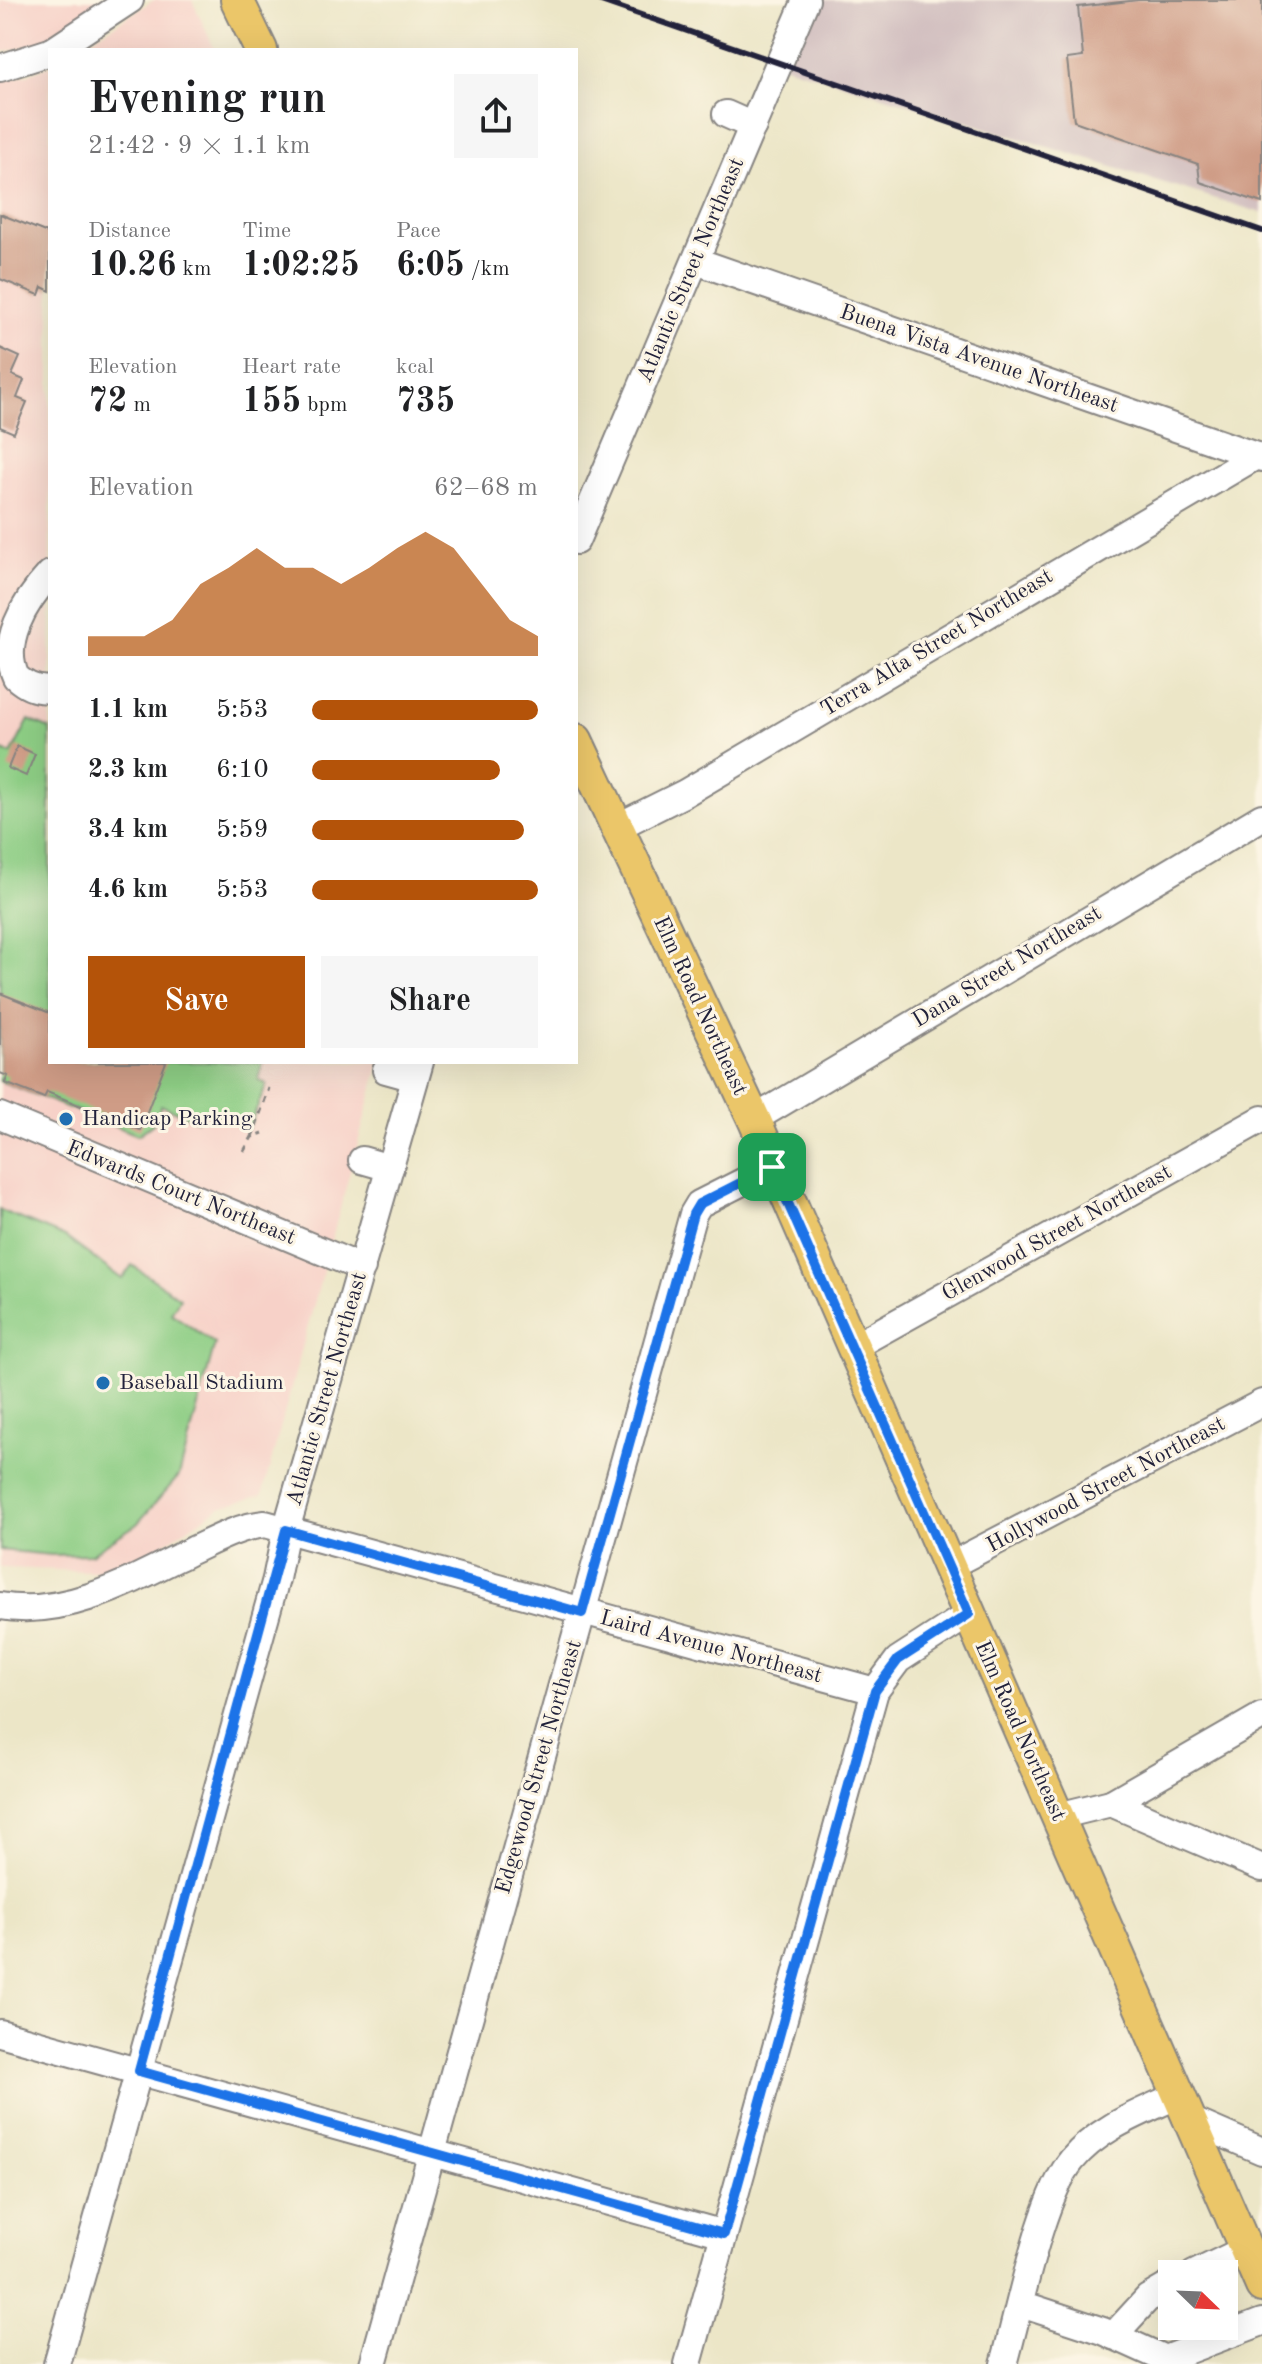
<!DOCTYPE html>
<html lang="en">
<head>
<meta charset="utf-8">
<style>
  :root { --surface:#fff; --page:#f6f6f6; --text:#202124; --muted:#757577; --accent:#b45309 }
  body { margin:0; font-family:"Old Standard TT",serif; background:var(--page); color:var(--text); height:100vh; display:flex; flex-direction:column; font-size:30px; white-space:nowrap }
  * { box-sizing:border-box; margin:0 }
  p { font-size:26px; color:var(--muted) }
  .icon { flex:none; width:44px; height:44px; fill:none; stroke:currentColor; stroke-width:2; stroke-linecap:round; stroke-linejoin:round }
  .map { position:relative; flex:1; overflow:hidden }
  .sheet { position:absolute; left:48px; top:48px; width:530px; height:1016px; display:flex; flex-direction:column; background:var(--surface); border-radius:0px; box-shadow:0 8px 32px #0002 }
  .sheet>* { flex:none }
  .needle { width:52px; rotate:113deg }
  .tools { position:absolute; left:1158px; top:2260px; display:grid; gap:16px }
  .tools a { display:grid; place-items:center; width:80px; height:80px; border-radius:0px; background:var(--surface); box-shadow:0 8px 32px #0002; font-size:40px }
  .pin { position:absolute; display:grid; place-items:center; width:68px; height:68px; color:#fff; margin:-34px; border-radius:16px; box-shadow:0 4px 12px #0006 }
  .round { display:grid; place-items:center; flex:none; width:84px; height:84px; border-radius:0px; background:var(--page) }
  .overview { display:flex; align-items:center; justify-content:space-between; height:136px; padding:0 40px }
  h1 { font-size:44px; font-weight:700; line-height:60px }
  .stats { display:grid; grid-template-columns:repeat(3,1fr); gap:12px; height:136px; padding:8px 40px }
  .stats div { display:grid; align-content:center }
  .stats b { font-size:34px; font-weight:700 }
  .stats small { font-size:22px; font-weight:400 }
  .stats p { font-size:22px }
  .chart { height:224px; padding:16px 40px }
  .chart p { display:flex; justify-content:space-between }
  .chart svg { width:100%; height:144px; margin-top:8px; fill:var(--accent); opacity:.7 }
  .cta { display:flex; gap:16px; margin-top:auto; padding:16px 40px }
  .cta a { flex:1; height:92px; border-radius:0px; background:var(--accent); color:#fff; font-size:32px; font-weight:700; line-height:92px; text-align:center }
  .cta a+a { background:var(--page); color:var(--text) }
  ul { padding:0 40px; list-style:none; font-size:26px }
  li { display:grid; grid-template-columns:128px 96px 1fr; align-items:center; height:60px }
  li i { height:20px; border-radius:10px; background:var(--accent) }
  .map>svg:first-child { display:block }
  .built { fill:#f7d1c8 }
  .industrial { fill:#d2bfc0 }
  .green { fill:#8dcd84; stroke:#587860; stroke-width:2 }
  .building { fill:#cf9c86 }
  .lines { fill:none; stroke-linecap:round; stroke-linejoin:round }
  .minor-casing { stroke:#878481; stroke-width:30 }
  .major-casing { stroke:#878481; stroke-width:36 }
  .path { stroke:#878481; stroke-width:3; stroke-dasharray:6 6; stroke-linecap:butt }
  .minor { stroke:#fff; stroke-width:26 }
  .major { stroke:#ebc669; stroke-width:32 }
  .rail { stroke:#22223b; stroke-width:6 }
  .route-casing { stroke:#fff; stroke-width:16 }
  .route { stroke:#1a73e8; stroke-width:10 }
  .poi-dot { fill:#1f6fb2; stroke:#fcf5e5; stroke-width:3 }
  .labels { text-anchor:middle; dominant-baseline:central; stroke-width:6; stroke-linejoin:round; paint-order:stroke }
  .street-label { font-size:22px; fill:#22223b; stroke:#fcf5e5 }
  .poi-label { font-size:22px; fill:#22223b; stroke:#fcf5e5; text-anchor:start }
</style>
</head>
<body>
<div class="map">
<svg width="1262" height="2364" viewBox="0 0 1262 2364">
  <rect width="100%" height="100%" fill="#fcf5e5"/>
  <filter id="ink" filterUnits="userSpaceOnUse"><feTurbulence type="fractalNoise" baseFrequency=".0125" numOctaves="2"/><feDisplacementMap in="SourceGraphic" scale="16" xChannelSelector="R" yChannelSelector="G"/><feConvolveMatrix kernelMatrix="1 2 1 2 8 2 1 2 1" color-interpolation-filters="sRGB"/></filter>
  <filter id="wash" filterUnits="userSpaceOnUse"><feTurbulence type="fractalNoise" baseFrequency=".006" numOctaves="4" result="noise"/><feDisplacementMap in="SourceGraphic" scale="32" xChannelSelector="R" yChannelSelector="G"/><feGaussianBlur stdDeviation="1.8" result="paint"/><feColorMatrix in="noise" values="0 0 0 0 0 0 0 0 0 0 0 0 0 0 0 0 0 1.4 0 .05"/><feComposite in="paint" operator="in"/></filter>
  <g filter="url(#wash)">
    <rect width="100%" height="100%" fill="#ece6c7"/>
    <g class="built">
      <polygon points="0,0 108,0 48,44 0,52"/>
      <polygon points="154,0 192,0 215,50 75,50"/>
      <polygon points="50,65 50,1062 380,1062 262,1495 220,1507 121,1572 0,1568 0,79 27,75"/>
    </g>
    <polygon class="industrial" points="806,0 1262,0 1262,213 779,64"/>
    <g class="green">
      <polygon points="29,720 50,729 50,1062 263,1062 258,1080 267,1084 248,1129 202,1110 197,1121 161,1105 153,1124 138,1135 0,1081 0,750 11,754"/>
      <polygon points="0,1210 65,1237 122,1279 132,1265 180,1298 171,1313 215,1344 179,1476 137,1524 91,1554 51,1555 0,1550"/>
    </g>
    <g id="blocks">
      <g class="building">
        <polygon points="1138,0 1262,0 1262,203 1200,182 1198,164 1074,121 1067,59 1083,57 1078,7"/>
        <polygon points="0,214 50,234 50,291 42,287 39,295 0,279"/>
        <polygon points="0,348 20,357 12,375 24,380 17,398 27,402 14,433 0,427"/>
        <polygon points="17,746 35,754 26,776 8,768"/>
        <polygon points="0,993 50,1013 50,1062 166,1062 140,1130 47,1092 44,1098 5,1083 8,1076 0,1073"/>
      </g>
    </g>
  </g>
  <g filter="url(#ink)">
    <use href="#blocks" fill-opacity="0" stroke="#878481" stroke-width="2"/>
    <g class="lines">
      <defs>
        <g id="minor">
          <polyline points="54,50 130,0"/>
          <polyline points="0,68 50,52"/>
          <polyline points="726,114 753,126"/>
          <polyline points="696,261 1262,458"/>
          <polyline points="576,541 806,0"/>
          <path d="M50,574c-26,28 -50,69 -34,103 10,9 21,14 34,12"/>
          <polyline points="617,827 685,793 1256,456"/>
          <polyline points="386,1070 415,1078"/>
          <polyline points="0,1116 362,1268"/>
          <polyline points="754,1119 1262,817"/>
          <polyline points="362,1160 390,1168"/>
          <polyline points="853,1347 1262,1119"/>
          <polyline points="949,1566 1262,1403"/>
          <path d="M0,1606c65,12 133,-26 189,-54 26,-12 48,-25 76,-28l610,167"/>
          <polyline points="1111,1803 1262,1716"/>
          <polyline points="1058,1816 1111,1803 1262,1868"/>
          <polyline points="0,2033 724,2234"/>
          <polyline points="1186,2118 1262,2151"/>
          <polyline points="1194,2274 1246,2249"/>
          <polyline points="1021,2304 1103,2331 1165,2359 1262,2322"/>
          <polyline points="1113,2336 1148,2298 1172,2284"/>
          <polyline points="57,2364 276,1579 286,1530 420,1062"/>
          <polyline points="373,2364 693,1214 699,1204 772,1167"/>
          <polyline points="688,2364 875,1691 898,1660 969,1614"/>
          <path d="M1004,2364c15,-52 36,-165 68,-204 26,-32 68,-47 104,-64"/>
        </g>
        <g id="major">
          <polyline points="237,0 261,50"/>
          <polyline points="576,740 754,1119 1262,2286"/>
        </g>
      </defs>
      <use href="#minor" class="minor-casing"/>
      <use href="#major" class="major-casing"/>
      <g class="path">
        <polyline points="252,1137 269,1088"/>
        <polyline points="244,1151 252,1137 263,1133"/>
      </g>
      <use href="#minor" class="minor"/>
      <use href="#major" class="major"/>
      <polyline class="rail" points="598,0 1262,231"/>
    </g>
  </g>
  <g class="lines" filter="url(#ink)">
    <defs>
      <polygon id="route" points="772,1167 969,1614 898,1660 875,1691 724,2234 139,2071 286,1530 582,1613 693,1214 699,1204"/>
    </defs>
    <use href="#route" class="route-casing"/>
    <use href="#route" class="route"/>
  </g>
  <g class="poi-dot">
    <circle cx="66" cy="1119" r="8"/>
    <circle cx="103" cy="1383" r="8"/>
  </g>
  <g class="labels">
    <g class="street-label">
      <text transform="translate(691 270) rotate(-67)">Atlantic Street Northeast</text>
      <text transform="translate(979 359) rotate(19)">Buena Vista Avenue Northeast</text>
      <text transform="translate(937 643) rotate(-31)">Terra Alta Street Northeast</text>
      <text transform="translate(1007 967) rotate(-31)">Dana Street Northeast</text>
      <text transform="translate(700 1006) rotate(65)">Elm Road Northeast</text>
      <text transform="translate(181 1193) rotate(22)">Edwards Court Northeast</text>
      <text transform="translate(1057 1233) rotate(-29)">Glenwood Street Northeast</text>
      <text transform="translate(327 1389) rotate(-74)">Atlantic Street Northeast</text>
      <text transform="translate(1106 1485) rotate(-28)">Hollywood Street Northeast</text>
      <text transform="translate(711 1647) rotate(15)">Laird Avenue Northeast</text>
      <text transform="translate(1020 1731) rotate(66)">Elm Road Northeast</text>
      <text transform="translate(539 1767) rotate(-74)">Edgewood Street Northeast</text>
    </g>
    <g class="poi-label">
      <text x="82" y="1119">Handicap Parking</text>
      <text x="119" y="1383">Baseball Stadium</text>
    </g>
  </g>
</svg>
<div class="tools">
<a><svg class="needle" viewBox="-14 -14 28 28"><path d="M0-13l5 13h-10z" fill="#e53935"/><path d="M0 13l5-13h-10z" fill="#757577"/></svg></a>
</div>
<div class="pin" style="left:772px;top:1167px;background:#1e9e55"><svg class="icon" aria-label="arrive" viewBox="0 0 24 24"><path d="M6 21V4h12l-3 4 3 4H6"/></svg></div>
<section class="sheet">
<div class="overview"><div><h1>Evening run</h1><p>21:42 · 9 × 1.1 km</p></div><a class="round"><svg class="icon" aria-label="share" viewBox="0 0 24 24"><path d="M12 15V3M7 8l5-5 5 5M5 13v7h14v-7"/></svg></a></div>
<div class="stats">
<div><p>Distance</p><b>10.26<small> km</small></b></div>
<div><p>Time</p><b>1:02:25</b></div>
<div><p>Pace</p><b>6:05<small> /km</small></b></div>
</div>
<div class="stats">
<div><p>Elevation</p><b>72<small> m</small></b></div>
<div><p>Heart rate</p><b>155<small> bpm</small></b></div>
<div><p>kcal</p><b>735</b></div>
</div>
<div class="chart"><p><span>Elevation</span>62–68 m</p>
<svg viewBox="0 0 160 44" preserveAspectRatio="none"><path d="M0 44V38L10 38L20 38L30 33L40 22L50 17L60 11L70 17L80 17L90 22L100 17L110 11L120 6L130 11L140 22L150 33L160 38V44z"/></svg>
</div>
<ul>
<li><b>1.1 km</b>5:53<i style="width:100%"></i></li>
<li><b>2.3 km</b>6:10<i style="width:83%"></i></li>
<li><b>3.4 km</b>5:59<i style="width:94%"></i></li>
<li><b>4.6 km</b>5:53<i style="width:100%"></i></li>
</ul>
<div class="cta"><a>Save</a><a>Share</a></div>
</section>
</div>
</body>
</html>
